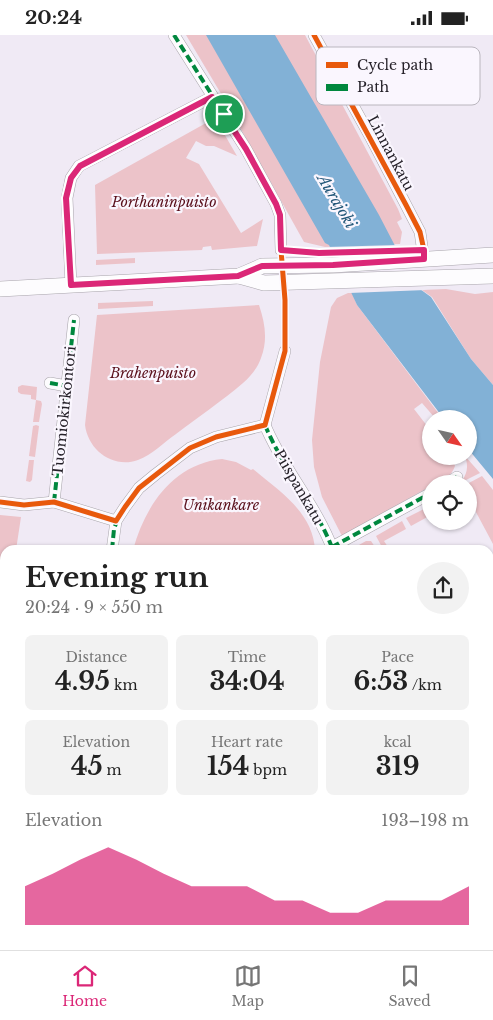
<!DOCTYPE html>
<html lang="en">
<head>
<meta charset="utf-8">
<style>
  :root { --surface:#fff; --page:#f2f2f2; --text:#222; --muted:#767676; --line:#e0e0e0; --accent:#db2777 }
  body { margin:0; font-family:"Libre Baskerville",serif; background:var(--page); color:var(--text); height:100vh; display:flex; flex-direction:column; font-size:19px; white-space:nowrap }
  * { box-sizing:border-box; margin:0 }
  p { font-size:16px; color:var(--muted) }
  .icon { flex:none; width:28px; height:28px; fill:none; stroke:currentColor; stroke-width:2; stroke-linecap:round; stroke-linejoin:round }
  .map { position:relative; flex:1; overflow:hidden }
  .details { position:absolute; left:0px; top:510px; width:494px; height:405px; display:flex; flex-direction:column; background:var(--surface); border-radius:15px 15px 0 0; box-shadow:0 1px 4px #0004 }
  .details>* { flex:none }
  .needle { width:32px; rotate:124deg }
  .controls { position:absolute; left:422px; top:375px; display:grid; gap:10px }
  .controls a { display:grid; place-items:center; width:55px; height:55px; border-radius:50%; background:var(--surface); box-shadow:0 1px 4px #0004; font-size:25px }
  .pin { position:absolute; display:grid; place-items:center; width:42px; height:42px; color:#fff; margin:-21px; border:2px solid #fff; border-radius:50%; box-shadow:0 1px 5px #0007 }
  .round { display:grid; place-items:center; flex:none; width:52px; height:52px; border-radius:26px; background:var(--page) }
  .headline { display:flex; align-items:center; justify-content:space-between; height:85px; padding:0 25px }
  h1 { font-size:28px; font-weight:800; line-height:38px }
  .metrics { display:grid; grid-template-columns:repeat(3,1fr); gap:8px; height:85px; padding:5px 25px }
  .metrics div { display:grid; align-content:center; border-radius:8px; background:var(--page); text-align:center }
  .metrics b { font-size:25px; font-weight:800 }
  .metrics small { font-size:14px; font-weight:400 }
  .metrics p { font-size:14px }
  .chart { height:140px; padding:10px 25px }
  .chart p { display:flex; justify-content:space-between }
  .chart svg { width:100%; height:90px; margin-top:5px; fill:var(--accent); opacity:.7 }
  .status { display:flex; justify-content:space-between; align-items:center; height:35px; padding:0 25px; background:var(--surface); direction:ltr }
  .status svg { height:14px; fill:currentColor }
  .menu { display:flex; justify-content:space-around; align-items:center; height:70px; border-top:1px solid var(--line); background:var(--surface); font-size:14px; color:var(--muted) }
  .menu a { display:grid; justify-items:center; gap:2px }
  .menu .selected { color:var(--accent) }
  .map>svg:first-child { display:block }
  .green { fill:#ecc3c9 }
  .water { fill:#82b1d6 }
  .pier { fill:#f0eaf5 }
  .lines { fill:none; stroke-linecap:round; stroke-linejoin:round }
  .minor-casing { stroke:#a8a4ab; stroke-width:12 }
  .secondary-casing { stroke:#a8a4ab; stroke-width:16 }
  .minor { stroke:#fdfcfe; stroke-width:11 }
  .secondary { stroke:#fdfcfe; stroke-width:15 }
  .quiet { stroke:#00873e; stroke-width:4; stroke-dasharray:8 4; stroke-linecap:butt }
  .cycleway-casing { stroke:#faf6fe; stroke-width:8 }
  .cycleway { stroke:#e8590c; stroke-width:5 }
  .route-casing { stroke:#fff; stroke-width:10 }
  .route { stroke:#db2777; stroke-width:6 }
  .labels { text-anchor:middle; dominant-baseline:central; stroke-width:4.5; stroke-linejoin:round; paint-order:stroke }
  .street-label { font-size:14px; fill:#252129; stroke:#faf6fe }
  .park-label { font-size:14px; font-style:italic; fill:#5a101c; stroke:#faf6fe }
  .water-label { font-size:15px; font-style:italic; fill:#235779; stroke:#faf6fe }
  .key { fill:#faf6fe; stroke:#bab6be; stroke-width:1 }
  .key-label { font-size:14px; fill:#252129 }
</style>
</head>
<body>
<div class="status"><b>20:24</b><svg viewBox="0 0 49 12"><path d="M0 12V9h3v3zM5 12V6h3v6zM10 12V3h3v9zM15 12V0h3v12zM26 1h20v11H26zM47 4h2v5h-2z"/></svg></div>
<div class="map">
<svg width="493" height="915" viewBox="0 0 493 915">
  <rect width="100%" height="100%" fill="#f0eaf5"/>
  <g class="green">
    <polygon points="186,0 305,0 398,174 402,184 397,187 402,197 400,209 325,212 304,207 223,62"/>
    <polygon points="215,83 237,121 214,111 206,111 196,106 186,123 199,129 241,198 263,184 257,211 212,215 211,211 203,212 202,215 97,219 95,150"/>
    <polygon points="135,223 135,228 96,230 96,225"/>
    <polygon points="446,254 475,259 493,257 493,350 471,324 432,262 422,255"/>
    <path d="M348,258h4l5,12 82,109 -4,4 -13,-15 -8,6 17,22v25h21l3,10c-3,10 -14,17 -24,18v2l-89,50 -20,-39 -8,-30 -2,-27 8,-78 11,-55 6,-9z"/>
    <polygon points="153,266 153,271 98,274 98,268"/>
    <path d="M259,270c6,18 9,35 2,53 -3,9 -10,18 -18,25 -21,18 -45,34 -67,51 -12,8 -24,21 -38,26 -25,9 -50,-10 -53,-35l12,-110z"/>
    <polygon points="22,350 37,352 36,365 41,366 42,369 39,387 33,387 36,365 31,364 31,360 21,359 18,357 18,352"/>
    <polygon points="36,390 39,391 35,422 29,421 33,391"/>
    <path d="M465,421l15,17 -20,10c7,-8 9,-16 5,-27z"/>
    <path d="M222,424l14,3 15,8 2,-1c26,22 60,43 62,81h-182c12,-44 40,-86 89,-91z"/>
    <polygon points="29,425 34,425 32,445 30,447 26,446"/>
    <polygon points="482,441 493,455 493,509 469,464 469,449 467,449"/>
    <polygon points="430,471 431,480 411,491 406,483"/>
    <polygon points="0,480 21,482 16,515 5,515 5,532 0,531"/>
    <polygon points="402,486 406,494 384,506 388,512 383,514 376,501"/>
    <polygon points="366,506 371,506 377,515 372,515 370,513 366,515 350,515"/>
    <polygon points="493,521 493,557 489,548 489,523"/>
    <polygon points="0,565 5,566 0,601"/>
    <polygon points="493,646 493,702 489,705 489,649"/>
    <polygon points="493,825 493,861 490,863 489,828"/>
    <polygon points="202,910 245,910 247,915 194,915"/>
    <polygon points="380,910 412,910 404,915 369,915"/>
  </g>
  <polygon class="water" points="206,0 275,0 379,180 405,230 413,249 431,262 471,324 493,350 493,444 469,415 469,384 444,384 357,270 329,210 325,208"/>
  <polygon class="pier" points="397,210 415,247 426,255 349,258 327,212"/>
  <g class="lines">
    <defs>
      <g id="minor">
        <polyline points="174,0 246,114 276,169 280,180 281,215"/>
        <polyline points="314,0 370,101 420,197 424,225"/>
        <polyline points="71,250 67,163 71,143 79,131 212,62"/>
        <polyline points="50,348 67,351"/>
        <path d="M265,390c18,44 51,80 68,125"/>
        <polyline points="265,390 285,316"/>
        <polyline points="446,449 457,442"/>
        <polyline points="0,467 24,470 54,467 116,486"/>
        <polyline points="54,467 74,285"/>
        <polyline points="332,512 431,458"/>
        <polyline points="112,515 116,486 125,472 139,453 156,439 190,413 216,402 265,390"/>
        <polyline points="0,636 5,637"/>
        <polyline points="489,771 493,778"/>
        <polyline points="0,787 5,787"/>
        <polyline points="308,910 311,915"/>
      </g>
      <g id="secondary">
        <polyline points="239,241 264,248 493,241"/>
        <polyline points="0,254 239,241 262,231 333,230 493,220"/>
      </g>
    </defs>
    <use href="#minor" class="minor-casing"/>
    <use href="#secondary" class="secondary-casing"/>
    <use href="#minor" class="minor"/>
    <use href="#secondary" class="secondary"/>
    <g class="quiet">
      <polyline points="174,0 246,114 276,169 280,180 281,215"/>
      <polyline points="71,250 67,163 71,143 79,131 212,62"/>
      <polyline points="50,348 67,351"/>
      <path d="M265,390c18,44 51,80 68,125"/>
      <polyline points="446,449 457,442"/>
      <polyline points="54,467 74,285"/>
      <polyline points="332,512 431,458"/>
      <polyline points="112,515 114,494 118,483"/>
      <polyline points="0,636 5,637"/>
    </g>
    <defs>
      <polyline id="cycleway" points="0,467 24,470 54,467 116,486 125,472 139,453 190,413 216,402 265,390 285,316 285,265 281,215 319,218 424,215 420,197 406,170 314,0"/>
    </defs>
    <use href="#cycleway" class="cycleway-casing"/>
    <use href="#cycleway" class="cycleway"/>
  </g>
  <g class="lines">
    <defs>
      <polygon id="route" points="212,62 246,114 276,169 280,180 281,215 319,218 424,215 424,224 333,230 262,231 238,241 71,250 66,163 71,143 80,131"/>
    </defs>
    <use href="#route" class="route-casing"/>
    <use href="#route" class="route"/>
  </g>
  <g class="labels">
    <g class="street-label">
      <text transform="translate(391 118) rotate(62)">Linnankatu</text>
      <text transform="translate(64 376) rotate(-84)">Tuomiokirkontori</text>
      <text transform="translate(299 452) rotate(60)">Piispankatu</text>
    </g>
    <g class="park-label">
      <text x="164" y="167">Porthaninpuisto</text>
      <text x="153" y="338">Brahenpuisto</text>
      <text x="221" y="470">Unikankare</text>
    </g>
    <g class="water-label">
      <text transform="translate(337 166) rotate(59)">Aurajoki</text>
    </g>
  </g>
  <rect x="316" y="12" width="164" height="58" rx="8" class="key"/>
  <rect x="326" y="27" width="22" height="6" fill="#e8590c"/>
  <rect x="326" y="49" width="22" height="7" fill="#00873e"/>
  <g class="key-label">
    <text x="357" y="35">Cycle path</text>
    <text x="357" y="57">Path</text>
  </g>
</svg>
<div class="controls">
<a><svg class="needle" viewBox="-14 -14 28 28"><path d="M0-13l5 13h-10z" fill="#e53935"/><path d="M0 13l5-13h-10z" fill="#767676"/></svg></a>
<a><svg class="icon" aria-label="locate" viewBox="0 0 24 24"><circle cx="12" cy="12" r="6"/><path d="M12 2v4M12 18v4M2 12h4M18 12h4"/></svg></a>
</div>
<div class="pin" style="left:224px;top:79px;background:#1e9e55"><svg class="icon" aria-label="arrive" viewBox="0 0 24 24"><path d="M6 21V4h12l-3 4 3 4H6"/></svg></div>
<section class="details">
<div class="headline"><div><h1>Evening run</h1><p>20:24 · 9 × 550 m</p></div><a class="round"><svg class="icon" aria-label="share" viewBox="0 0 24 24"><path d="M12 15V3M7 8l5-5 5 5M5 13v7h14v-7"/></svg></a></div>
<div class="metrics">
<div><p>Distance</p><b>4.95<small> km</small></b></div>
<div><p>Time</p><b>34:04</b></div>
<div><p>Pace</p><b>6:53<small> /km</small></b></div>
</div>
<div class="metrics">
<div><p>Elevation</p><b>45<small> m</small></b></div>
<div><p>Heart rate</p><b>154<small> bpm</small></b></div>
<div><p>kcal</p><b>319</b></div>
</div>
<div class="chart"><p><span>Elevation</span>193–198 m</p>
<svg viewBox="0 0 160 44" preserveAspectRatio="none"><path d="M0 44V25L10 19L20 12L30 6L40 12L50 19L60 25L70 25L80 25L90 32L100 32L110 38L120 38L130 32L140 32L150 32L160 25V44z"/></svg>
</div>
</section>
</div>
<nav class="menu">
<a class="selected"><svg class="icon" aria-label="home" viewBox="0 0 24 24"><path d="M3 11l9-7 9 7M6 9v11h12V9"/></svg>Home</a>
<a><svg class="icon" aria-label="map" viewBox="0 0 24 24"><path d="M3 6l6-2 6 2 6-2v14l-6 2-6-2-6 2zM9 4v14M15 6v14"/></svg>Map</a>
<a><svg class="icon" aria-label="saved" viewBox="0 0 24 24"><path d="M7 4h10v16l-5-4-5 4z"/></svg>Saved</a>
</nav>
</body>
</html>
